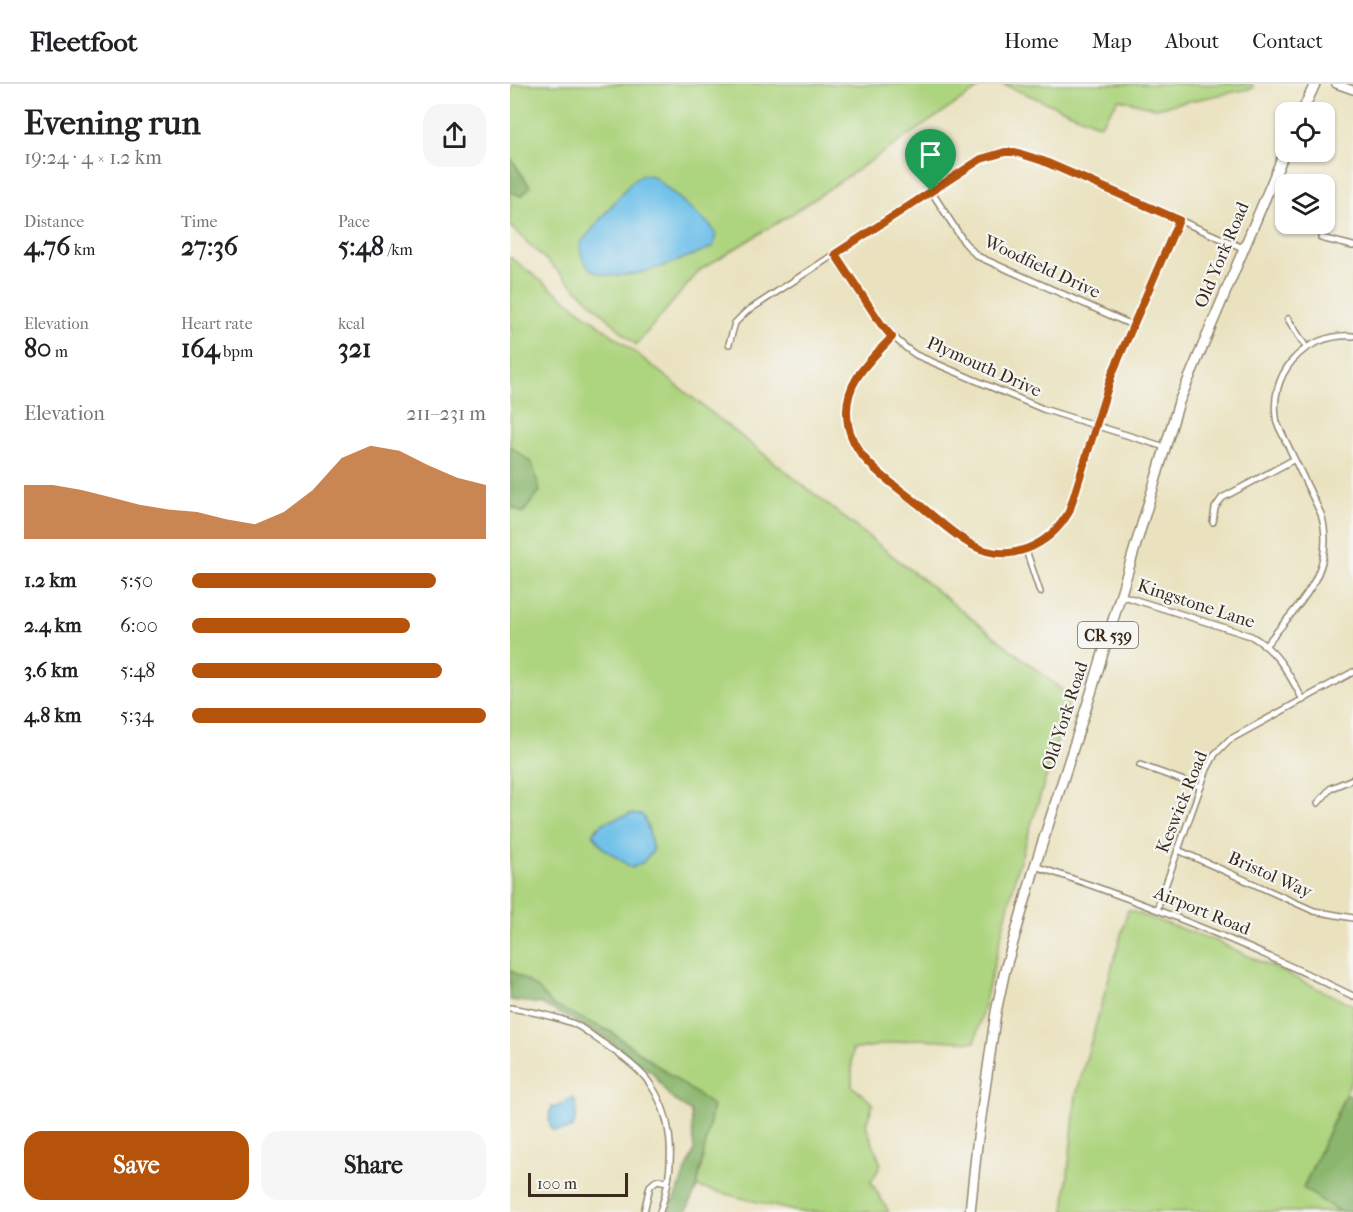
<!DOCTYPE html>
<html lang="en">
<head>
<meta charset="utf-8">
<style>
  :root { --surface:#fff; --page:#f6f6f6; --text:#202124; --muted:#757577; --line:#e0e0e0; --accent:#b45309 }
  body { margin:0; font-family:"IM FELL French Canon",serif; background:var(--page); color:var(--text); height:100vh; display:flex; flex-direction:column; font-size:22px; white-space:nowrap }
  * { box-sizing:border-box; margin:0 }
  p { font-size:20px; color:var(--muted) }
  .icon { flex:none; width:33px; height:33px; fill:none; stroke:currentColor; stroke-width:2; stroke-linecap:round; stroke-linejoin:round }
  .map { position:relative; flex:1; overflow:hidden }
  .panel { display:flex; flex-direction:column; background:var(--surface); width:510px }
  .panel>* { flex:none }
  .fabs { position:absolute; left:765px; top:18px; display:grid; gap:12px }
  .fabs a { display:grid; place-items:center; width:60px; height:60px; border-radius:12px; background:var(--surface); box-shadow:0 2px 4px #0004; font-size:30px }
  .scale { position:absolute; left:18px; bottom:15px; width:100px; box-sizing:border-box; padding-left:6px; border:3px solid #3b2a1e; border-top:0; font-size:16px; line-height:21px; white-space:nowrap; color:#3b2a1e; -webkit-text-stroke:4px #f6f6f2; paint-order:stroke }
  .pin { position:absolute; display:grid; place-items:center; width:51px; height:51px; color:#fff; margin:-62px -26px; border-radius:50% 50% 50% 0; rotate:-45deg; box-shadow:0 0 6px #0007 }
  .pin .icon { rotate:45deg }
  .round { display:grid; place-items:center; flex:none; width:63px; height:63px; border-radius:18px; background:var(--page) }
  .head { display:flex; align-items:center; justify-content:space-between; height:102px; padding:0 24px }
  h1 { font-size:33px; font-weight:800; line-height:45px }
  .metrics { display:grid; grid-template-columns:repeat(3,1fr); gap:9px; height:102px; padding:6px 24px }
  .metrics div { display:grid; align-content:center }
  .metrics b { font-size:26px; font-weight:800 }
  .metrics small { font-size:16px; font-weight:400 }
  .metrics p { font-size:16px }
  .chart { height:168px; padding:12px 24px }
  .chart p { display:flex; justify-content:space-between }
  .chart svg { width:100%; height:108px; margin-top:6px; fill:var(--accent); opacity:.7 }
  .cta { display:flex; gap:12px; margin-top:auto; padding:12px 24px }
  .cta a { flex:1; height:69px; border-radius:18px; background:var(--accent); color:#fff; font-size:24px; font-weight:800; line-height:69px; text-align:center }
  .cta a+a { background:var(--page); color:var(--text) }
  ul { padding:0 24px; list-style:none; font-size:20px }
  li { display:grid; grid-template-columns:96px 72px 1fr; align-items:center; height:45px }
  li i { height:15px; border-radius:8px; background:var(--accent) }
  header { display:flex; align-items:center; gap:36px; box-sizing:border-box; height:84px; padding:0 30px; background:var(--surface); border-bottom:2px solid var(--line) }
  header strong { font-size:28px }
  nav { display:flex; gap:33px; margin-inline-start:auto; font-size:21px }
  main { display:flex; flex:1; min-height:0 }
  .map>svg:first-child { display:block }
  .green { fill:#add47e; stroke:#747f4e; stroke-width:1.5 }
  .forest { fill:#8ab66d; stroke:#627046; stroke-width:1.5 }
  .water { fill:#6dc0e9; stroke:#547584; stroke-width:1.5 }
  .lines { fill:none; stroke-linecap:round; stroke-linejoin:round }
  .minor-casing { stroke:#92866e; stroke-width:8 }
  .tertiary-casing { stroke:#92866e; stroke-width:10 }
  .primary-casing { stroke:#92866e; stroke-width:12 }
  .minor { stroke:#fff; stroke-width:5 }
  .tertiary { stroke:#fff; stroke-width:7 }
  .primary { stroke:#fff; stroke-width:9 }
  .route-casing { stroke:#fff; stroke-width:12 }
  .route { stroke:#b45309; stroke-width:8 }
  .labels { text-anchor:middle; dominant-baseline:central; stroke-width:4.5; stroke-linejoin:round; paint-order:stroke }
  .shield { fill:#f6f6f2; stroke:#73675e; stroke-width:1.5 }
  .shield-label { font-size:16px; font-weight:bold; fill:#3b2a1e }
  .street-label { font-size:18px; fill:#3b2a1e; stroke:#f6f6f2 }
</style>
</head>
<body>
<header>
<strong>Fleetfoot</strong>
<nav><a>Home</a><a>Map</a><a>About</a><a>Contact</a></nav>
</header>
<main>
<section class="panel">
<div class="head"><div><h1>Evening run</h1><p>19:24 · 4 × 1.2 km</p></div><a class="round"><svg class="icon" aria-label="share" viewBox="0 0 24 24"><path d="M12 15V3M7 8l5-5 5 5M5 13v7h14v-7"/></svg></a></div>
<div class="metrics">
<div><p>Distance</p><b>4.76<small> km</small></b></div>
<div><p>Time</p><b>27:36</b></div>
<div><p>Pace</p><b>5:48<small> /km</small></b></div>
</div>
<div class="metrics">
<div><p>Elevation</p><b>80<small> m</small></b></div>
<div><p>Heart rate</p><b>164<small> bpm</small></b></div>
<div><p>kcal</p><b>321</b></div>
</div>
<div class="chart"><p><span>Elevation</span>211–231 m</p>
<svg viewBox="0 0 160 44" preserveAspectRatio="none"><path d="M0 44V22L10 22L20 24L30 27L40 30L50 32L60 33L70 36L80 38L90 33L100 24L110 11L120 6L130 8L140 14L150 19L160 22V44z"/></svg>
</div>
<ul>
<li><b>1.2 km</b>5:50<i style="width:83%"></i></li>
<li><b>2.4 km</b>6:00<i style="width:74%"></i></li>
<li><b>3.6 km</b>5:48<i style="width:85%"></i></li>
<li><b>4.8 km</b>5:34<i style="width:100%"></i></li>
</ul>
<div class="cta"><a>Save</a><a>Share</a></div>
</section>
<div class="map">
<svg width="843" height="1128" viewBox="0 0 843 1128">
  <rect width="100%" height="100%" fill="#f6f6f2"/>
  <filter id="ink" filterUnits="userSpaceOnUse"><feTurbulence type="fractalNoise" baseFrequency=".0167" numOctaves="2"/><feDisplacementMap in="SourceGraphic" scale="12" xChannelSelector="R" yChannelSelector="G"/><feConvolveMatrix kernelMatrix="1 2 1 2 8 2 1 2 1" color-interpolation-filters="sRGB"/></filter>
  <filter id="wash" filterUnits="userSpaceOnUse"><feTurbulence type="fractalNoise" baseFrequency=".008" numOctaves="4" result="noise"/><feDisplacementMap in="SourceGraphic" scale="24" xChannelSelector="R" yChannelSelector="G"/><feGaussianBlur stdDeviation="1.35" result="paint"/><feColorMatrix in="noise" values="0 0 0 0 0 0 0 0 0 0 0 0 0 0 0 0 0 1.4 0 .05"/><feComposite in="paint" operator="in"/></filter>
  <g filter="url(#wash)">
    <rect width="100%" height="100%" fill="#eae2bf"/>
    <g class="green">
      <polygon points="4,0 475,0 280,131 190,186 126,261 0,142 0,107 11,112 20,103 0,73 0,7"/>
      <polygon points="492,0 742,0 744,4 645,24 609,15 590,41"/>
      <polygon points="0,173 126,269 561,613 508,783 465,958 406,955 342,966 342,1002 363,1020 356,1041 371,1081 361,1098 379,1128 288,1128 187,1103 203,1022 101,948 42,921 27,904 0,886 0,422 13,429 22,379 0,362 0,253 3,249 0,246"/>
      <polygon points="618,826 706,857 843,921 843,993 793,1104 829,1128 554,1128 566,1011"/>
    </g>
    <g class="forest">
      <polygon points="0,73 20,103 11,112 0,107"/>
      <polygon points="0,362 22,379 30,407 13,429 0,422"/>
      <polygon points="0,886 27,904 42,921 101,948 203,1022 187,1103 176,1128 159,1128 184,1067 181,1028 160,1013 142,988 123,976 96,954 32,920 0,916"/>
      <polygon points="836,1010 843,1012 843,1128 829,1128 793,1104"/>
    </g>
    <g class="water">
      <path d="M132,91l11,1 58,50 5,9 -3,12c-32,12 -131,60 -133,-3l52,-63z"/>
      <path d="M120,730l13,1 6,16 4,20 -10,11 -11,6 -29,-20 -10,-14c7,-14 24,-15 37,-20z"/>
      <path d="M61,1014l4,2c2,7 1,22 -3,29l-19,2c-4,-6 -5,-17 -1,-24h5z"/>
    </g>
  </g>
  <g filter="url(#ink)">
    <g class="lines">
      <defs>
        <g id="minor">
          <polyline points="421,107 454,158 467,172 622,241"/>
          <polyline points="811,154 843,162"/>
          <path d="M325,170c23,36 44,77 81,101l127,54 122,38"/>
          <polyline points="778,235 796,263"/>
          <path d="M382,253c-18,20 -41,38 -45,67 -2,18 4,36 14,51 12,17 107,91 126,96 25,7 54,-3 71,-22 13,-15 16,-35 22,-54 9,-29 16,-59 27,-87 21,-57 47,-112 72,-168"/>
          <path d="M219,260l6,-21 11,-11 234,-153c23,-12 41,-6 63,2l200,87"/>
          <polyline points="703,438 705,424 712,414 783,376"/>
          <polyline points="516,466 530,508"/>
          <path d="M610,511l131,41c27,15 38,38 52,64"/>
          <path d="M756,561c32,-41 72,-74 55,-131l-44,-91c-10,-48 26,-90 76,-87"/>
          <polyline points="630,681 691,703"/>
          <polyline points="808,719 821,704 843,695"/>
          <polyline points="668,766 804,827 843,834"/>
          <path d="M525,782c109,36 215,79 318,130"/>
          <polyline points="647,825 697,685 705,670 719,656 843,588"/>
          <path d="M0,924c20,3 43,8 62,15 11,4 21,14 31,20 13,9 36,25 45,38 28,38 27,88 12,131"/>
          <polyline points="134,1128 140,1102 147,1096 157,1098"/>
        </g>
        <polyline id="tertiary" points="826,0 843,6"/>
        <g id="primary">
          <polyline points="792,28 805,0"/>
          <polyline points="460,1128 467,1061 486,928 495,886 525,782 581,609 669,318 776,65"/>
        </g>
      </defs>
      <use href="#minor" class="minor-casing"/>
      <use href="#tertiary" class="tertiary-casing"/>
      <use href="#primary" class="primary-casing"/>
      <use href="#minor" class="minor"/>
      <use href="#tertiary" class="tertiary"/>
      <use href="#primary" class="primary"/>
    </g>
  </g>
  <g class="lines" filter="url(#ink)">
    <defs>
      <path id="route" d="M495,68h10l28,9 136,59 -67,154 -43,138c-20,34 -60,53 -97,33 -20,-11 -37,-28 -55,-42 -30,-24 -70,-47 -70,-90 -1,-33 24,-53 45,-76l-11,-13 -46,-70 146,-95z"/>
    </defs>
    <use href="#route" class="route-casing"/>
    <use href="#route" class="route"/>
  </g>
  <g class="labels">
    <rect class="shield" x="568" y="538" width="60" height="26" rx="4.5"/>
    <g class="shield-label">
      <text x="598" y="551">CR 539</text>
    </g>
    <g class="street-label">
      <text transform="translate(712 171) rotate(-67)">Old York Road</text>
      <text transform="translate(532 183) rotate(25)">Woodfield Drive</text>
      <text transform="translate(474 283) rotate(24)">Plymouth Drive</text>
      <text transform="translate(686 520) rotate(18)">Kingstone Lane</text>
      <text transform="translate(555 632) rotate(-72)">Old York Road</text>
      <text transform="translate(672 718) rotate(-68)">Keswick Road</text>
      <text transform="translate(760 791) rotate(24)">Bristol Way</text>
      <text transform="translate(692 827) rotate(22)">Airport Road</text>
    </g>
  </g>
</svg>
<div class="fabs">
<a><svg class="icon" aria-label="locate" viewBox="0 0 24 24"><circle cx="12" cy="12" r="6"/><path d="M12 2v4M12 18v4M2 12h4M18 12h4"/></svg></a>
<a><svg class="icon" aria-label="layers" viewBox="0 0 24 24"><path d="M12 4l9 5-9 5-9-5zM3 14l9 5 9-5"/></svg></a>
</div>
<div class="scale">100 m</div>
<div class="pin" style="left:421px;top:107px;background:#1e9e55"><svg class="icon" aria-label="arrive" viewBox="0 0 24 24"><path d="M6 21V4h12l-3 4 3 4H6"/></svg></div>
</div>
</main>
</body>
</html>
